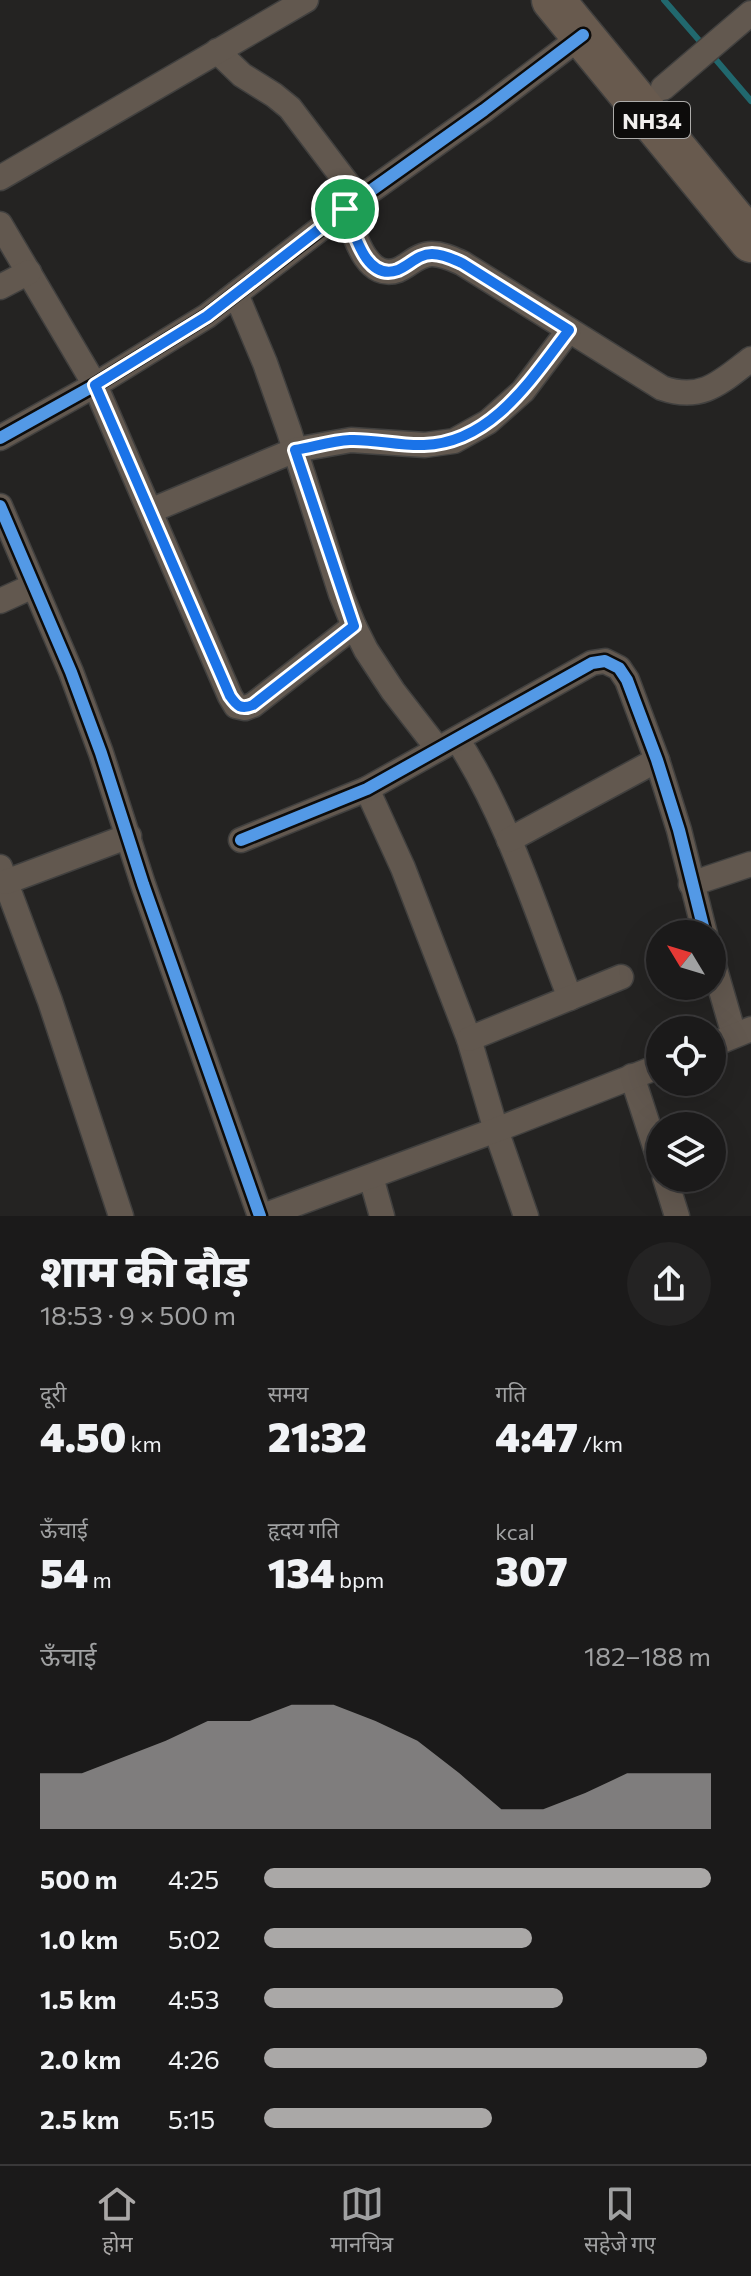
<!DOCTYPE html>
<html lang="hi">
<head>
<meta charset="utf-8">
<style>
  :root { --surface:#1b1a1a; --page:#242323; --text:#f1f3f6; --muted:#a0a1a2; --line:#393839; --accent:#aaa8a7 }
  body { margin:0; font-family:Commissioner,"Noto Sans Devanagari",sans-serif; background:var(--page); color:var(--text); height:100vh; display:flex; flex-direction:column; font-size:30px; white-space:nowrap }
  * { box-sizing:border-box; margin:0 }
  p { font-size:26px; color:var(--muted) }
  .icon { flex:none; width:44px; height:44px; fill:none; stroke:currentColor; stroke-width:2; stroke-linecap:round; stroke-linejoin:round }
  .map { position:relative; height:1216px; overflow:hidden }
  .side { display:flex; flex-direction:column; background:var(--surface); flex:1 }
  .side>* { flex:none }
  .needle { width:52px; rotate:308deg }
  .tools { position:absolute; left:646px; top:920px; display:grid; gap:16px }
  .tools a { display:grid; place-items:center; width:80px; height:80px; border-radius:50%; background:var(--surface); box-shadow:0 8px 32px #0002,0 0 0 2px var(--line); font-size:40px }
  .pin { position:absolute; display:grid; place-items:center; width:68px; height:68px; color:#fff; margin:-34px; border:4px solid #fff; border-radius:50%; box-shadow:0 2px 8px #0007 }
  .round { display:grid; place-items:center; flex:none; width:84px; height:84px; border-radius:42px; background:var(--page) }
  .head { display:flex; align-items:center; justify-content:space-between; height:136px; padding:0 40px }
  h1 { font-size:44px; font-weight:800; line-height:60px }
  .metrics { display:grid; grid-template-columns:repeat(3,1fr); gap:12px; height:136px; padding:8px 40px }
  .metrics div { display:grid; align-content:center }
  .metrics b { font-size:40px; font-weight:800 }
  .metrics small { font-size:22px; font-weight:400 }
  .metrics p { font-size:22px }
  .chart { height:224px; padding:16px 40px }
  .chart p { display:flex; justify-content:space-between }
  .chart svg { width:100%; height:144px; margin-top:8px; fill:var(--accent); opacity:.7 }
  ul { padding:0 40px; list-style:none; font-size:26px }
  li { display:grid; grid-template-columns:128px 96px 1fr; align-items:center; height:60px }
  li i { height:20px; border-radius:10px; background:var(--accent) }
  .tabs { display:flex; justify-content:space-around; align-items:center; height:112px; border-top:2px solid var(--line); background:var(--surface); font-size:22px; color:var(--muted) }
  .tabs a { display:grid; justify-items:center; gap:4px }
  .tabs .on { color:var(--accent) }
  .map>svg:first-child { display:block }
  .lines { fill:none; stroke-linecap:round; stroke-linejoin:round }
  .stream { stroke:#21686e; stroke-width:6 }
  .minor-casing { stroke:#41403f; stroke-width:27 }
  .trunk-casing { stroke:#41403f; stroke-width:45 }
  .minor { stroke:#62584f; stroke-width:24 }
  .trunk { stroke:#685a4e; stroke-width:42 }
  .cycleway-casing { stroke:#0d0c0b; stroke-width:17 }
  .cycleway { stroke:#5399e6; stroke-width:12 }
  .route-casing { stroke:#fff; stroke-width:16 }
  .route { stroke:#1a73e8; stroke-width:10 }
  .labels { text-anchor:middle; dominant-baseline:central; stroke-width:8; stroke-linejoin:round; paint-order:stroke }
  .shield { fill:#0d0c0b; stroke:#adacaa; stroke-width:2 }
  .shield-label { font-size:22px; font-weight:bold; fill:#f2f0ee }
</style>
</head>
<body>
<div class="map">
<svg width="751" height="1216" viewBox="0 0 751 1216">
  <rect width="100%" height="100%" fill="#242322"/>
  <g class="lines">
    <g class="stream">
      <polyline points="664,0 704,46"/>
      <polyline points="711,54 751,101"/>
    </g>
    <defs>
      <g id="minor">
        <polyline points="217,51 242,75 274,95 290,108 359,199"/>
        <polyline points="663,88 751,13"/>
        <polyline points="0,178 306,0"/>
        <path d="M345,209c8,21 20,73 53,61 12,-5 20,-16 34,-16 11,0 21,5 30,9l200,125c40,14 59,-6 89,-29"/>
        <polyline points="0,224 95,385 230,696 236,706 245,708 253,705 354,626"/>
        <polyline points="0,287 29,272"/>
        <polyline points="236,294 265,363 289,431 341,594 354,626 366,650 393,691 438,749"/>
        <polyline points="0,438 95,385 207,316 359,199 484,110 583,35"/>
        <polyline points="0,506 71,672 101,753 143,884 260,1216"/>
        <polyline points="150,511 295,450 351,440 425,445 454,441 488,422 523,391 569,330"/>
        <polyline points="0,601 33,586"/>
        <path d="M457,739c51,79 79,172 113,259"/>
        <polyline points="367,789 403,868 469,1039 496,1130 526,1216"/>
        <polyline points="241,840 367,789 592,663 605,661 619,668 627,680 657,760 679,830 705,934"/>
        <polyline points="509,840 657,760"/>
        <polyline points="0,867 50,1001 121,1216"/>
        <polyline points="6,882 129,836"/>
        <polyline points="691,884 751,864"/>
        <polyline points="712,959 734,1035"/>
        <polyline points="469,1039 621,977"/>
        <polyline points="712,1045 751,1029"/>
        <polyline points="632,1076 660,1162"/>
        <polyline points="371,1177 382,1216"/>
        <polyline points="665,1178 677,1216"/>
        <polyline points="263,1216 496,1130 660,1066"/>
      </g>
      <polyline id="trunk" points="553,0 751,241"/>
    </defs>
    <use href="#minor" class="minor-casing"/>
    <use href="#trunk" class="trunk-casing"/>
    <use href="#minor" class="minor"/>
    <use href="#trunk" class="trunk"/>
    <defs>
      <g id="cycleway">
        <polyline points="0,438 95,385 207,316 359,199 484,110 583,35"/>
        <polyline points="0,506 71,672 101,753 143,884 260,1216"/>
        <polyline points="241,840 367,789 592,663 605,661 619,668 627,680 657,760 679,830 705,934"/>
      </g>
    </defs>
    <use href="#cycleway" class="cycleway-casing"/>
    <use href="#cycleway" class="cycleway"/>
  </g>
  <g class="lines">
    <defs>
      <path id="route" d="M345,209c9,22 20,73 53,61 12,-5 20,-16 34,-16 11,0 21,5 30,9l107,67c-37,48 -77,113 -145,115 -25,1 -50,-6 -74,-5 -18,1 -37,7 -55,10l59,176 -101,79c-12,5 -16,1 -23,-9l-135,-311 112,-69z"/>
    </defs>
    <use href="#route" class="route-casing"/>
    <use href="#route" class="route"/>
  </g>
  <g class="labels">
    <rect class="shield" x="614" y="102" width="76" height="36" rx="6"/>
    <g class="shield-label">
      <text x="652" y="120">NH34</text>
    </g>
  </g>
</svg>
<div class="tools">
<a><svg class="needle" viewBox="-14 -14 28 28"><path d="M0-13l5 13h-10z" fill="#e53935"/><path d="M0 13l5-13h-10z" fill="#a0a1a2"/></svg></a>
<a><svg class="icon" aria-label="locate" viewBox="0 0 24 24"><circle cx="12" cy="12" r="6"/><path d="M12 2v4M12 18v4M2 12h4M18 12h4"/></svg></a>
<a><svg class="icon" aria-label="layers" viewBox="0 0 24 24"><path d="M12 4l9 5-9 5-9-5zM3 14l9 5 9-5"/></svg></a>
</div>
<div class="pin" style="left:345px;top:209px;background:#1e9e55"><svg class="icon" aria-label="arrive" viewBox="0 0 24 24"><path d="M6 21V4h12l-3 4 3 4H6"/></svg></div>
</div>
<section class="side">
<div class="head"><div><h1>शाम की दौड़</h1><p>18:53 · 9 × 500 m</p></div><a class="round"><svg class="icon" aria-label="share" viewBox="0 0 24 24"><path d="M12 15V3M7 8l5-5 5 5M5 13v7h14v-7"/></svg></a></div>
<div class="metrics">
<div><p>दूरी</p><b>4.50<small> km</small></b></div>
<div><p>समय</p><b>21:32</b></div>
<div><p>गति</p><b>4:47<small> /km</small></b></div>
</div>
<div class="metrics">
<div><p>ऊँचाई</p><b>54<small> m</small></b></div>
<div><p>हृदय गति</p><b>134<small> bpm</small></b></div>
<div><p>kcal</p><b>307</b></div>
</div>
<div class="chart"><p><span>ऊँचाई</span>182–188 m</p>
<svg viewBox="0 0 160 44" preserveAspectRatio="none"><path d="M0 44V27L10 27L20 22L30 17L40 11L50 11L60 6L70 6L80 11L90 17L100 27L110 38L120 38L130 33L140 27L150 27L160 27V44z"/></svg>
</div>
<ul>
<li><b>500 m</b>4:25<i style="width:100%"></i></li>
<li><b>1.0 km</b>5:02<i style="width:60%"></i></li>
<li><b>1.5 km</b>4:53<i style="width:67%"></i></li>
<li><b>2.0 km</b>4:26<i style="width:99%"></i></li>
<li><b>2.5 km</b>5:15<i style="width:51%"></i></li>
</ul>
</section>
<nav class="tabs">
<a class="on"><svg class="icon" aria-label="home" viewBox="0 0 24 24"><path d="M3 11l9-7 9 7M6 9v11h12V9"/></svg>होम</a>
<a><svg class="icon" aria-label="map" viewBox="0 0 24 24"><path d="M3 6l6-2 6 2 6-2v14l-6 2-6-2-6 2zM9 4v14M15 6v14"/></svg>मानचित्र</a>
<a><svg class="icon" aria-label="saved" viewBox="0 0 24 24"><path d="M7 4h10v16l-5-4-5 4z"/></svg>सहेजे गए</a>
</nav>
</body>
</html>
